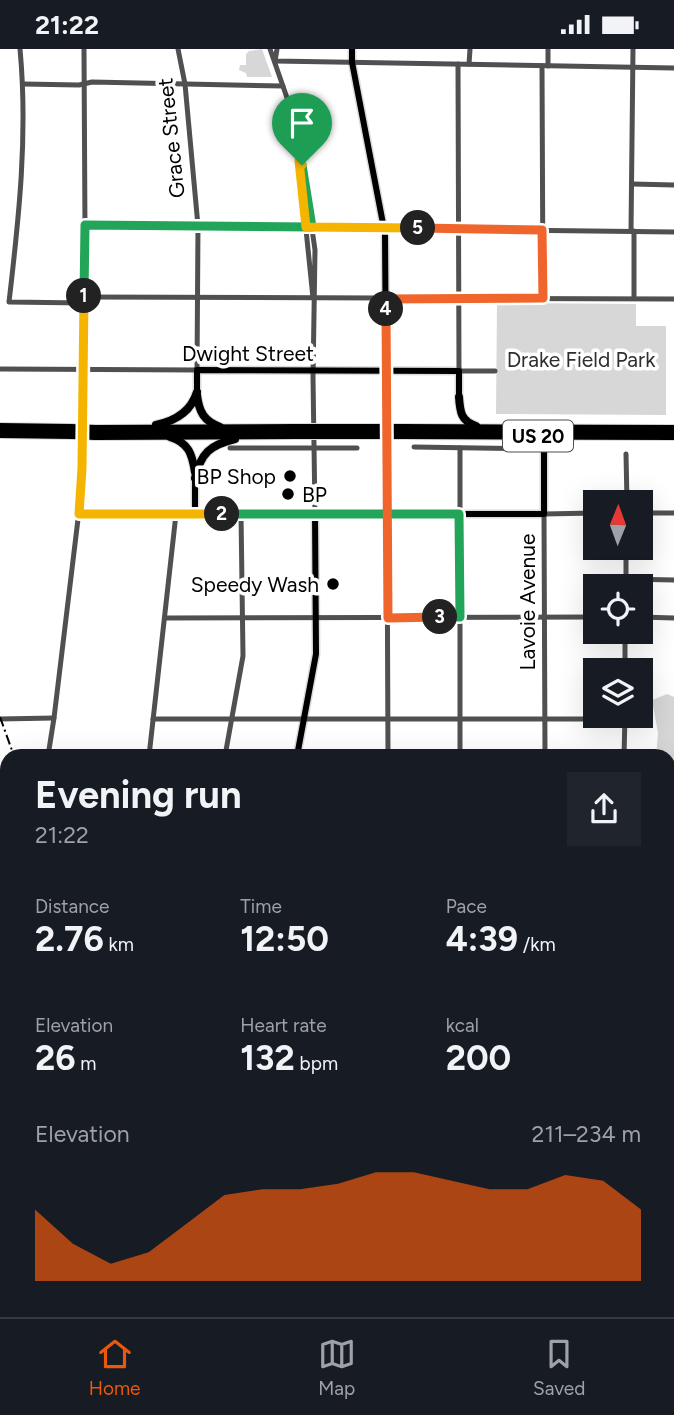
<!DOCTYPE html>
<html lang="en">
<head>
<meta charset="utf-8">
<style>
  :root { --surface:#171b24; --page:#20242c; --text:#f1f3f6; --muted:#9ea1a6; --line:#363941; --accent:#ea580c }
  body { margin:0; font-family:Figtree,sans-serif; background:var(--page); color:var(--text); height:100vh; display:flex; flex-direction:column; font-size:26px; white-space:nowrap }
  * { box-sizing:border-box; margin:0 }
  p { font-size:23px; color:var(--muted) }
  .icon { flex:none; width:38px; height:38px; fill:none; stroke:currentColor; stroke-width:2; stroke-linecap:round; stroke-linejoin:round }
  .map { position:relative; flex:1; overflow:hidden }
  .sheet { position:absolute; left:0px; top:700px; width:676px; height:569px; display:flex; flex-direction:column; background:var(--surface); border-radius:21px 21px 0 0; box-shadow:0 7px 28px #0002 }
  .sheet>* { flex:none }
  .needle { width:46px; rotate:1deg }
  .fabs { position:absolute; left:583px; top:441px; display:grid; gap:14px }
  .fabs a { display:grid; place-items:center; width:70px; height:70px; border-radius:0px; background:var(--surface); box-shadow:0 7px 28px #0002; font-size:35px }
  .pin { position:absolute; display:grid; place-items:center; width:60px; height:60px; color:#fff; margin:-72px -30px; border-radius:50% 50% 50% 0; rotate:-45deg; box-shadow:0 0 7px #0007 }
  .pin .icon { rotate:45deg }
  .km { position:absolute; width:35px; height:35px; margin:-18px; border-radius:50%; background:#222; color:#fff; font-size:19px; line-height:35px; text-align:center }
  .round { display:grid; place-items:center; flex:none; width:74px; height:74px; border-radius:0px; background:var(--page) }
  .summary { display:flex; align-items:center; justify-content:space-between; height:119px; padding:0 35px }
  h1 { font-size:38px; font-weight:700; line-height:52px }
  .metrics { display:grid; grid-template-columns:repeat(3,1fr); gap:10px; height:119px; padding:7px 35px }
  .metrics div { display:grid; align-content:center }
  .metrics b { font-size:35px; font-weight:700 }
  .metrics small { font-size:19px; font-weight:400 }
  .metrics p { font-size:19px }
  .chart { height:196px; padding:14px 35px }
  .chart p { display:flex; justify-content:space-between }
  .chart svg { width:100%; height:126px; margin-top:7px; fill:var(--accent); opacity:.7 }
  .status { display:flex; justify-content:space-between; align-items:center; height:49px; padding:0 35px; background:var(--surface); direction:ltr }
  .status svg { height:19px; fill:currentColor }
  .dock { display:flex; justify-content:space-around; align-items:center; height:98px; border-top:2px solid var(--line); background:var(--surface); font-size:19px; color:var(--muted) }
  .dock a { display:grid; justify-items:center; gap:4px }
  .dock .current { color:var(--accent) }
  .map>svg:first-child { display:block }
  .green { fill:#d7d7d7 }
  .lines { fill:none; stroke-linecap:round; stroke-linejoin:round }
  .stream { stroke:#9e9e9e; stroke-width:2 }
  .major-casing { stroke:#dbdbdb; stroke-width:9 }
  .highway-casing { stroke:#dbdbdb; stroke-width:10 }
  .minor { stroke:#505050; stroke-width:5 }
  .major { stroke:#000; stroke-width:6 }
  .highway { stroke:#000; stroke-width:8 }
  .rail { stroke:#000; stroke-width:2; stroke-dasharray:10 3.5 2 3.5; stroke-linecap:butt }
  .highway-bridge-casing { stroke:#dbdbdb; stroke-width:10; stroke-linecap:butt }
  .highway-bridge { stroke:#000; stroke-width:8 }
  .split-1-casing { stroke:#fff; stroke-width:14 }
  .split-2-casing { stroke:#fff; stroke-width:14 }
  .split-3-casing { stroke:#fff; stroke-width:14 }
  .split-4-casing { stroke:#fff; stroke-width:14 }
  .split-5-casing { stroke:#fff; stroke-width:14 }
  .split-6-casing { stroke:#fff; stroke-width:14 }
  .split-1 { stroke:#22a559; stroke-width:9 }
  .split-2 { stroke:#f5b400; stroke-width:9 }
  .split-3 { stroke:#22a559; stroke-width:9 }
  .split-4 { stroke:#f0652b; stroke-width:9 }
  .split-5 { stroke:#f0652b; stroke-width:9 }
  .split-6 { stroke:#f5b400; stroke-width:9 }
  .poi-dot { fill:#000; stroke:#fff; stroke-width:2.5 }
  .labels { text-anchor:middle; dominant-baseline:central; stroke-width:7; stroke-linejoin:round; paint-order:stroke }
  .shield { fill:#fff; stroke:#4c4c4c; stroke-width:2 }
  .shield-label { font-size:19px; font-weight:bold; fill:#000 }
  .street-label { font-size:21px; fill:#000; stroke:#fff }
  .park-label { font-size:21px; fill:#2e2e2e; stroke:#fff }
  .poi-label { font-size:21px; fill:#000; stroke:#fff; text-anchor:end }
</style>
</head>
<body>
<div class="status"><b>21:22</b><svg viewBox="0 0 49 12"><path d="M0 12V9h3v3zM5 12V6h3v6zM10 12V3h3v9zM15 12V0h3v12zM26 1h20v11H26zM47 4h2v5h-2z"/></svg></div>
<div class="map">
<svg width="674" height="1268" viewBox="0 0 674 1268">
  <rect width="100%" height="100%" fill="#fff"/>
  <g class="green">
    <polygon points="262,0 272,28 247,28 246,24 239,21 240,16 246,16 246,5 249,2"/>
    <polygon points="497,254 636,255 636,277 666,277 666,366 496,365"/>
    <polygon points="667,645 674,648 674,728 669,725 668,707 656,707 658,684 652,651"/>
    <polygon points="674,750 674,1024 669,1026 668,759"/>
  </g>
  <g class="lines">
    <g class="stream">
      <polyline points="0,862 7,858"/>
      <polyline points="668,937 674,939"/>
    </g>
    <defs>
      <g id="major">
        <polyline points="352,0 352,13 385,185 387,465"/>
        <polyline points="197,343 197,321 459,322 459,348"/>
        <polyline points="195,429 195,465 544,465 544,400"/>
        <polyline points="297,707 316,605 315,465"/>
        <polyline points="262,1262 262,1268"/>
      </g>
      <g id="highway">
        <path d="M197,346c2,17 7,26 23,32"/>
        <path d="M459,348c1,15 2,24 17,29"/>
        <path d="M156,376c19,-4 35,-13 41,-33"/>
        <polyline points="0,378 71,379"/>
        <polyline points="331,379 370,379"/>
        <polyline points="402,379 674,380"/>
        <polyline points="96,380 296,379"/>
        <polyline points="0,385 72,386"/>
        <polyline points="331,386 370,386"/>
        <polyline points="402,386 674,387"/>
        <polyline points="95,387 296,386"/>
        <path d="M170,388c19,6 22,17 25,35"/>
        <polyline points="544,400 550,395 563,391"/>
        <path d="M195,429c6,-25 15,-33 40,-39"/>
      </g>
    </defs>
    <use href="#major" class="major-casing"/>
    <use href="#highway" class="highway-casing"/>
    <g class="minor">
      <path d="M20,0c8,85 -1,168 -11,253l75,1"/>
      <polyline points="270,0 293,66 300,109"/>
      <polyline points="277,0 275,12 674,19"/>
      <polyline points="458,15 459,322 495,322"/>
      <polyline points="469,15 470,0"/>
      <polyline points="542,17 543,249"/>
      <polyline points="548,17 548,0"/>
      <polyline points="23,35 79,36 92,33 283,37"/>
      <polyline points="632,135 674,136"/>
      <polyline points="85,176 674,183"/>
      <polyline points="631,182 633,0"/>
      <polyline points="84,248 674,250"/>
      <polyline points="313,249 299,112 300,109 306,138 315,201 313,328 315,465"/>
      <polyline points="634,249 634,182"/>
      <polyline points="0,320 197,321 198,177 185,35 178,0"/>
      <polyline points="414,398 544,400"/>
      <polyline points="230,399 357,399"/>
      <polyline points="460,399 460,707"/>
      <polyline points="626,405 627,453"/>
      <polyline points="640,464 674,464"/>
      <polyline points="79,465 195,465"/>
      <polyline points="387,465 388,707"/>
      <polyline points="626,530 674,531"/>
      <polyline points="626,537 626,499"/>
      <polyline points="640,568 674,569"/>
      <polyline points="165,569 595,568"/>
      <polyline points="625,621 625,583"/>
      <polyline points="0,670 54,669"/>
      <polyline points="153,670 625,670"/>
      <polyline points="48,707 54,669 82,437 85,182 84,0"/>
      <polyline points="149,707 176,465"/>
      <polyline points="225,707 243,607 241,465"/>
      <polyline points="545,707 544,465 595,464"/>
      <polyline points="624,707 625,667"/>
      <polyline points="0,808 7,788"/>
    </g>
    <use href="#major" class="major"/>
    <use href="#highway" class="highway"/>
    <g class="rail">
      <polyline points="0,668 14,707"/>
      <polyline points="668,1036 674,1035"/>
    </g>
    <defs>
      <g id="highway-bridge">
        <polyline points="71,379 96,380"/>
        <polyline points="296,379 331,379"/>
        <polyline points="370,379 402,379"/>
        <polyline points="72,386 95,387"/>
        <polyline points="296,386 331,386"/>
        <polyline points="370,386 402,386"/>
      </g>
    </defs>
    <use href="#highway-bridge" class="highway-bridge-casing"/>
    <use href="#highway-bridge" class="highway-bridge"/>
  </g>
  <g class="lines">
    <defs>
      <polyline id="split-1" points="84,247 85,176 312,178 302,116"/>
      <polyline id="split-2" points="84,247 82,419 79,465 222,465"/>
      <polyline id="split-3" points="222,465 459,465 460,568 440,568"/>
      <polyline id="split-4" points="386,260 388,569 440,568"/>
      <polyline id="split-5" points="386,260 386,250 543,249 542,181 418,179"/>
      <polyline id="split-6" points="302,116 300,109 299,112 306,178 418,179"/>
    </defs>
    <use href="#split-1" class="split-1-casing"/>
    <use href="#split-2" class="split-2-casing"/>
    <use href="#split-3" class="split-3-casing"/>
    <use href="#split-4" class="split-4-casing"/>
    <use href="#split-5" class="split-5-casing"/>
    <use href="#split-6" class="split-6-casing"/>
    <use href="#split-1" class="split-1"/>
    <use href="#split-2" class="split-2"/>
    <use href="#split-3" class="split-3"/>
    <use href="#split-4" class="split-4"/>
    <use href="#split-5" class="split-5"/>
    <use href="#split-6" class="split-6"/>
  </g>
  <g class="poi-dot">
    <circle cx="290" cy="427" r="7"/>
    <circle cx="288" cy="445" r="7"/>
    <circle cx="333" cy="535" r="7"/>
  </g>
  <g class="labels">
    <rect class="shield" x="503" y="371.5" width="70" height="31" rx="5"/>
    <g class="shield-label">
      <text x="538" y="387">US 20</text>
    </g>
    <g class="street-label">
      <text transform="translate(171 89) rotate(-96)">Grace Street</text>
      <text x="248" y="304">Dwight Street</text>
      <text transform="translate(527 553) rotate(-90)">Lavoie Avenue</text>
    </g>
    <g class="park-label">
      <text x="581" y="310">Drake Field Park</text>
    </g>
    <g class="poi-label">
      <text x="276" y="427">BP Shop</text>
      <text x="302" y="445" text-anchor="start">BP</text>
      <text x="319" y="535">Speedy Wash</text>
    </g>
  </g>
</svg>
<div class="fabs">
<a><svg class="needle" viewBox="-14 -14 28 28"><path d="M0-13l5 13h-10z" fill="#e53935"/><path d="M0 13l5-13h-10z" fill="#9ea1a6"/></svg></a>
<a><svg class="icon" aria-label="locate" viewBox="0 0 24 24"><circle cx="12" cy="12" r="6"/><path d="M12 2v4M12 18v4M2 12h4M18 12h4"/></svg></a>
<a><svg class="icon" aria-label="layers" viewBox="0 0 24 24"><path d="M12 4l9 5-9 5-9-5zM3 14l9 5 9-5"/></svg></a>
</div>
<div class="pin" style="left:302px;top:116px;background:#1e9e55"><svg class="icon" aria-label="arrive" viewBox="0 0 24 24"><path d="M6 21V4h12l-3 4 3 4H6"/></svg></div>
<b class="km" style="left:84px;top:247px">1</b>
<b class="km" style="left:222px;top:465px">2</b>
<b class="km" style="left:440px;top:568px">3</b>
<b class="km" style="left:386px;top:260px">4</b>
<b class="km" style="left:418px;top:179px">5</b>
<section class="sheet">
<div class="summary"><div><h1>Evening run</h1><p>21:22</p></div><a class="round"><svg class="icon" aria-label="share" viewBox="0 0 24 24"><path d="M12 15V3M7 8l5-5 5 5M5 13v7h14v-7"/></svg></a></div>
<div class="metrics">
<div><p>Distance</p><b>2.76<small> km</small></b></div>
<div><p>Time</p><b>12:50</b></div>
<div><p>Pace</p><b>4:39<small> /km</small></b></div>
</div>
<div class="metrics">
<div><p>Elevation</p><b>26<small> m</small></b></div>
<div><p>Heart rate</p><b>132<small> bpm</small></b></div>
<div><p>kcal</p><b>200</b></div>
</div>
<div class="chart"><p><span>Elevation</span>211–234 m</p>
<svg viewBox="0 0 160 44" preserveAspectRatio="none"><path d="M0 44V19L10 31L20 38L30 34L40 24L50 14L60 12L70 12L80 10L90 6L100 6L110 9L120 12L130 12L140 7L150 9L160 19V44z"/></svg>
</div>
</section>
</div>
<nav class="dock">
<a class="current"><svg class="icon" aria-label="home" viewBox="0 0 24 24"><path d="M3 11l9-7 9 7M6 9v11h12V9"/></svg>Home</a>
<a><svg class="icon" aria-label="map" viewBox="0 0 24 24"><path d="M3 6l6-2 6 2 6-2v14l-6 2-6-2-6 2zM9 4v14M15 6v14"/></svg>Map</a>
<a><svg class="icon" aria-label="saved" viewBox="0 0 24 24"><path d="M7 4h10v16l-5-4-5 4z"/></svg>Saved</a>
</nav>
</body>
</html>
